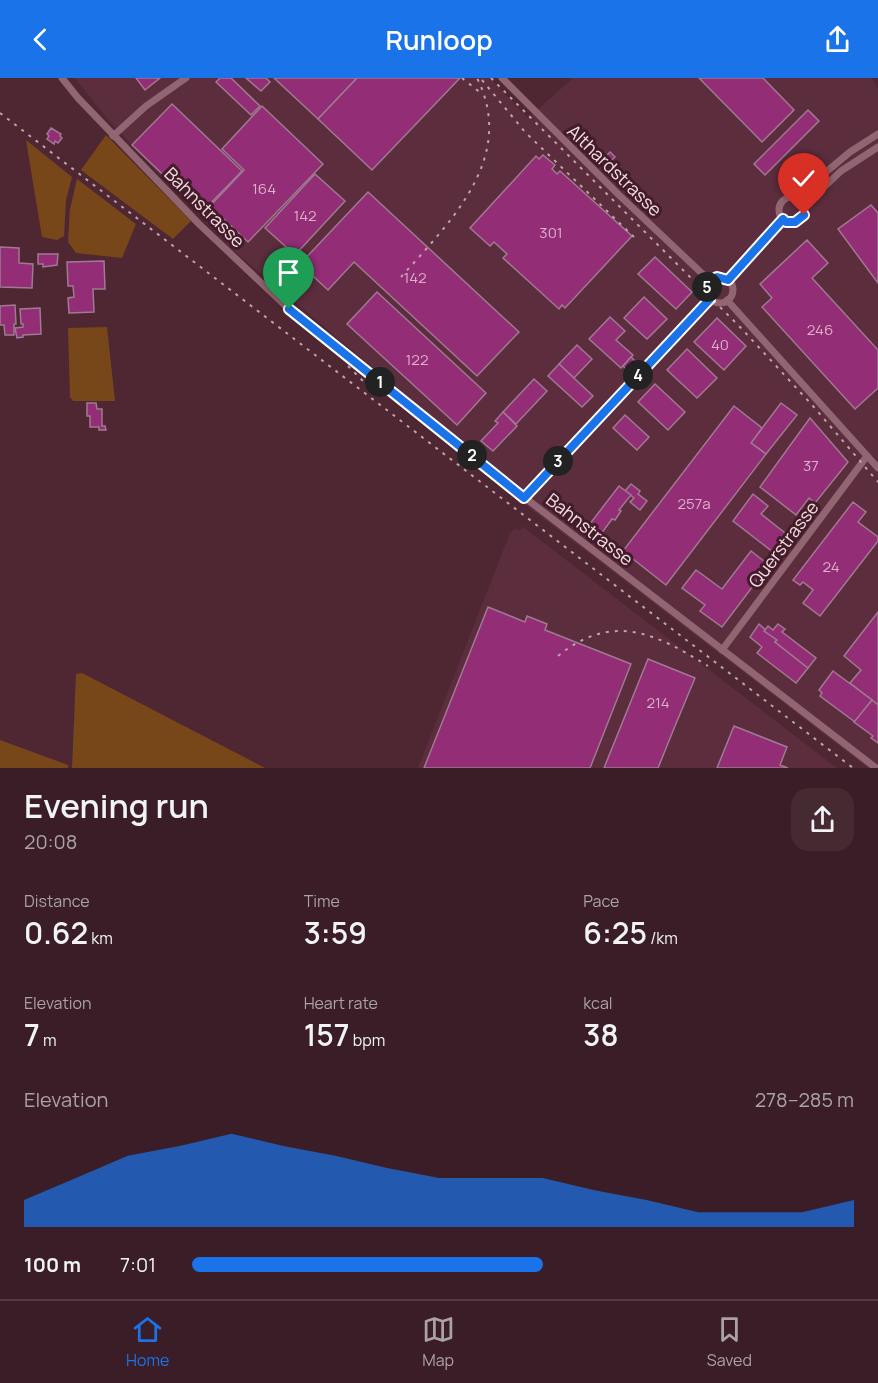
<!DOCTYPE html>
<html lang="en">
<head>
<meta charset="utf-8">
<style>
  :root { --surface:#3a1d26; --page:#452a32; --text:#f1f3f6; --muted:#aba2a7; --line:#543b43; --accent:#1a73e8 }
  body { margin:0; font-family:Manrope,sans-serif; background:var(--page); color:var(--text); height:100vh; display:flex; flex-direction:column; font-size:22px; white-space:nowrap }
  * { box-sizing:border-box; margin:0 }
  p { font-size:20px; color:var(--muted) }
  .icon { flex:none; width:33px; height:33px; fill:none; stroke:currentColor; stroke-width:2; stroke-linecap:round; stroke-linejoin:round }
  .map { position:relative; height:690px; overflow:hidden }
  .sheet { display:flex; flex-direction:column; background:var(--surface); flex:1 }
  .sheet>* { flex:none }
  .pin { position:absolute; display:grid; place-items:center; width:51px; height:51px; color:#fff; margin:-62px -26px; border-radius:50% 50% 50% 0; rotate:-45deg; box-shadow:0 0 6px #0007 }
  .pin .icon { rotate:45deg }
  .km { position:absolute; width:30px; height:30px; margin:-15px; border-radius:50%; background:#222; color:#fff; font-size:16px; line-height:30px; text-align:center }
  .round { display:grid; place-items:center; flex:none; width:63px; height:63px; border-radius:18px; background:var(--page) }
  .summary { display:flex; align-items:center; justify-content:space-between; height:102px; padding:0 24px }
  h1 { font-size:33px; font-weight:600; line-height:45px }
  .figures { display:grid; grid-template-columns:repeat(3,1fr); gap:9px; height:102px; padding:6px 24px }
  .figures div { display:grid; align-content:center }
  .figures b { font-size:30px; font-weight:600 }
  .figures small { font-size:16px; font-weight:400 }
  .figures p { font-size:16px }
  .chart { height:168px; padding:12px 24px }
  .chart p { display:flex; justify-content:space-between }
  .chart svg { width:100%; height:108px; margin-top:6px; fill:var(--accent); opacity:.7 }
  ul { padding:0 24px; list-style:none; font-size:20px }
  li { display:grid; grid-template-columns:96px 72px 1fr; align-items:center; height:45px }
  li i { height:15px; border-radius:8px; background:var(--accent) }
  header { display:flex; justify-content:space-between; align-items:center; height:78px; padding:0 24px; background:var(--accent); color:#fff; font-size:27px; font-weight:600 }
  .tab-bar { display:flex; justify-content:space-around; align-items:center; height:84px; border-top:2px solid var(--line); background:var(--surface); font-size:16px; color:var(--muted) }
  .tab-bar a { display:grid; justify-items:center; gap:3px }
  .tab-bar .on { color:var(--accent) }
  .map>svg:first-child { display:block }
  .built { fill:#5c2d3c }
  .green { fill:#774719 }
  .building { fill:#922d76; stroke:#a07992; stroke-width:1.5 }
  .lines { fill:none; stroke-linecap:round; stroke-linejoin:round }
  .street { stroke:#926572; stroke-width:7 }
  .rail { stroke:#c1a3ac; stroke-width:2; stroke-dasharray:3 6; stroke-linecap:butt }
  .route-casing { stroke:#fff; stroke-width:12 }
  .route { stroke:#1a73e8; stroke-width:8 }
  .labels { text-anchor:middle; dominant-baseline:central; stroke-width:6; stroke-linejoin:round; paint-order:stroke }
  .number-label { font-size:15px; fill:#ddb0c8 }
  .street-label { font-size:18px; fill:#f6dce3; stroke:#421d29 }
</style>
</head>
<body>
<header><svg class="icon" aria-label="back" viewBox="0 0 24 24"><path d="M15 5l-7 7 7 7"/></svg>Runloop<svg class="icon" aria-label="share" viewBox="0 0 24 24"><path d="M12 15V3M7 8l5-5 5 5M5 13v7h14v-7"/></svg></header>
<div class="map">
<svg width="878" height="690" viewBox="0 0 878 690">
  <rect width="100%" height="100%" fill="#4e2733"/>
  <g class="built">
    <polygon points="75,0 490,0 528,40 573,0 872,0 878,10 878,690 868,690 506,412 417,327 228,168 109,43"/>
    <polygon points="522,448 837,690 418,690 510,455 515,451 521,452"/>
  </g>
  <g class="green">
    <polygon points="106,57 191,143 173,161 81,92"/>
    <polygon points="26,62 72,99 66,122 64,158 57,162 42,159"/>
    <polygon points="77,101 136,146 122,180 76,175 68,164 70,131"/>
    <polygon points="107,249 115,323 73,323 70,319 68,250"/>
    <polygon points="82,595 265,690 72,690 76,596"/>
    <polygon points="0,662 68,687 68,690 0,690"/>
  </g>
  <g class="building">
    <polygon points="136,0 160,0 145,12"/>
    <polygon points="220,0 231,0 260,28 251,37 216,4"/>
    <polygon points="246,0 266,0 270,4 261,13"/>
    <polygon points="274,0 357,0 318,41"/>
    <polygon points="357,0 460,0 372,92 318,41"/>
    <polygon points="699,0 763,0 794,32 762,64"/>
    <polygon points="172,26 242,93 202,134 132,67"/>
    <polygon points="262,28 323,86 248,164 210,128 244,92 222,71"/>
    <polygon points="808,32 819,43 765,97 754,86"/>
    <polygon points="51,50 61,56 60,58 62,60 58,65 55,63 54,66 47,61 49,58 47,56"/>
    <polygon points="610,74 615,79 605,88 600,84"/>
    <polygon points="543,77 555,87 552,91 557,96 560,93 632,158 565,230 562,227 559,231 503,180 507,176 494,164 490,168 470,150 536,78 539,81"/>
    <polygon points="315,96 345,123 295,177 265,150"/>
    <polygon points="368,114 519,254 477,298 354,184 328,212 300,186"/>
    <polygon points="871,127 878,135 878,205 838,151"/>
    <polygon points="807,162 828,185 812,200 878,272 878,310 855,331 762,229 772,220 760,206"/>
    <polygon points="0,169 19,170 19,185 33,186 32,210 0,209"/>
    <polygon points="38,176 58,176 57,187 43,189 43,186 38,186"/>
    <polygon points="655,179 692,214 676,231 638,196"/>
    <polygon points="104,183 105,211 93,211 94,234 69,235 68,220 74,219 73,208 68,208 67,184"/>
    <polygon points="377,214 486,315 457,347 347,246"/>
    <polygon points="644,219 667,241 647,261 624,240"/>
    <polygon points="15,227 16,246 14,246 14,257 5,257 4,247 0,247 0,228"/>
    <polygon points="40,230 41,256 23,257 23,259 17,260 15,250 23,249 23,246 21,246 20,231"/>
    <polygon points="610,239 625,253 616,262 633,277 621,290 589,261"/>
    <polygon points="717,240 746,268 724,292 694,264"/>
    <polygon points="577,267 592,281 574,300 559,286"/>
    <polygon points="687,271 717,300 697,320 667,292"/>
    <polygon points="631,279 637,285 629,294 623,288"/>
    <polygon points="559,286 593,318 582,329 548,298"/>
    <polygon points="534,301 547,313 516,346 503,334"/>
    <polygon points="655,306 685,334 668,352 638,324"/>
    <polygon points="87,325 96,325 97,331 102,331 102,348 105,348 106,352 99,352 99,349 90,349 90,338 87,338"/>
    <polygon points="781,325 797,337 766,376 751,365"/>
    <polygon points="734,328 762,350 751,365 766,376 666,507 623,473"/>
    <polygon points="503,334 517,348 493,373 481,363 498,345 495,343"/>
    <polygon points="625,337 649,359 637,372 613,350"/>
    <polygon points="810,340 848,384 815,425 809,420 796,437 760,409"/>
    <polygon points="631,406 640,413 638,416 647,423 640,432 630,424 634,420 625,413"/>
    <polygon points="619,408 631,417 619,432 621,433 615,442 612,441 601,456 589,447"/>
    <polygon points="753,416 768,428 761,436 789,458 781,468 784,470 778,478 733,443"/>
    <polygon points="853,424 866,434 858,444 878,459 878,463 820,538 803,525 813,512 803,504 800,507 793,502"/>
    <polygon points="751,473 769,487 722,549 700,533 705,527 682,510 696,492 722,511"/>
    <polygon points="488,529 525,544 527,538 547,546 545,552 631,586 590,690 424,690"/>
    <polygon points="878,534 878,627 850,605 861,592 844,578"/>
    <polygon points="759,546 777,562 775,564 808,590 796,605 757,575 762,569 750,559"/>
    <polygon points="778,546 785,551 782,554 816,580 808,590 775,564 777,562 764,553 768,548 773,552"/>
    <polygon points="648,581 695,600 675,648 658,690 604,690"/>
    <polygon points="833,593 872,622 855,644 820,618 822,615 819,612"/>
    <polygon points="872,622 878,627 878,665 871,660 873,658 854,644"/>
    <polygon points="734,648 787,669 780,687 788,690 717,690"/>
  </g>
  <g class="lines">
    <g class="street">
      <polyline points="62,0 78,20 199,146 289,231 524,419 876,690"/>
      <polyline points="502,0 619,117 710,203"/>
      <polyline points="113,58 146,28 186,0"/>
      <circle cx="792" cy="132" r="13"/>
      <polyline points="796,119 850,74 878,56"/>
      <polyline points="805,127 841,93 878,69"/>
      <circle cx="720" cy="212" r="13"/>
      <polyline points="728,202 783,141"/>
      <polyline points="727,222 878,390"/>
      <polyline points="524,419 710,221"/>
      <polyline points="722,572 867,378"/>
    </g>
    <g class="rail">
      <polyline points="462,0 482,16"/>
      <polyline points="491,0 741,250 813,328 878,404"/>
      <polyline points="482,2 525,54 634,159"/>
      <polyline points="0,35 853,690"/>
      <path d="M401,199c49,-55 116,-119 76,-199"/>
      <polyline points="348,288 372,312"/>
      <path d="M558,578c54,-44 97,-23 150,10"/>
    </g>
  </g>
  <g class="lines">
    <defs>
      <polyline id="route" points="289,231 524,420 710,221 706,212 710,203 717,199 728,202 783,141 786,144 795,144 804,137"/>
    </defs>
    <use href="#route" class="route-casing"/>
    <use href="#route" class="route"/>
  </g>
  <g class="labels">
    <g class="number-label">
      <text x="264" y="110">164</text>
      <text x="305" y="137">142</text>
      <text x="551" y="154">301</text>
      <text x="415" y="199">142</text>
      <text x="820" y="251">246</text>
      <text x="720" y="266">40</text>
      <text x="417" y="281">122</text>
      <text x="811" y="387">37</text>
      <text x="694" y="425">257a</text>
      <text x="831" y="488">24</text>
      <text x="658" y="624">214</text>
    </g>
    <g class="street-label">
      <text transform="translate(615 92) rotate(44)">Althardstrasse</text>
      <text transform="translate(205 129) rotate(45)">Bahnstrasse</text>
      <text transform="translate(590 451) rotate(38)">Bahnstrasse</text>
      <text transform="translate(783 466) rotate(-53)">Querstrasse</text>
    </g>
  </g>
</svg>
<div class="pin" style="left:289px;top:231px;background:#1e9e55"><svg class="icon" aria-label="arrive" viewBox="0 0 24 24"><path d="M6 21V4h12l-3 4 3 4H6"/></svg></div>
<div class="pin" style="left:804px;top:137px;background:#d93025"><svg class="icon" aria-label="check" viewBox="0 0 24 24"><path d="M5 12l5 5 9-10"/></svg></div>
<b class="km" style="left:380px;top:304px">1</b>
<b class="km" style="left:472px;top:377px">2</b>
<b class="km" style="left:558px;top:383px">3</b>
<b class="km" style="left:638px;top:297px">4</b>
<b class="km" style="left:707px;top:209px">5</b>
</div>
<section class="sheet">
<div class="summary"><div><h1>Evening run</h1><p>20:08</p></div><a class="round"><svg class="icon" aria-label="share" viewBox="0 0 24 24"><path d="M12 15V3M7 8l5-5 5 5M5 13v7h14v-7"/></svg></a></div>
<div class="figures">
<div><p>Distance</p><b>0.62<small> km</small></b></div>
<div><p>Time</p><b>3:59</b></div>
<div><p>Pace</p><b>6:25<small> /km</small></b></div>
</div>
<div class="figures">
<div><p>Elevation</p><b>7<small> m</small></b></div>
<div><p>Heart rate</p><b>157<small> bpm</small></b></div>
<div><p>kcal</p><b>38</b></div>
</div>
<div class="chart"><p><span>Elevation</span>278–285 m</p>
<svg viewBox="0 0 160 44" preserveAspectRatio="none"><path d="M0 44V33L10 24L20 15L30 11L40 6L50 11L60 15L70 20L80 24L90 24L100 24L110 29L120 33L130 38L140 38L150 38L160 33V44z"/></svg>
</div>
<ul>
<li><b>100 m</b>7:01<i style="width:53%"></i></li>
</ul>
</section>
<nav class="tab-bar">
<a class="on"><svg class="icon" aria-label="home" viewBox="0 0 24 24"><path d="M3 11l9-7 9 7M6 9v11h12V9"/></svg>Home</a>
<a><svg class="icon" aria-label="map" viewBox="0 0 24 24"><path d="M3 6l6-2 6 2 6-2v14l-6 2-6-2-6 2zM9 4v14M15 6v14"/></svg>Map</a>
<a><svg class="icon" aria-label="saved" viewBox="0 0 24 24"><path d="M7 4h10v16l-5-4-5 4z"/></svg>Saved</a>
</nav>
</body>
</html>
